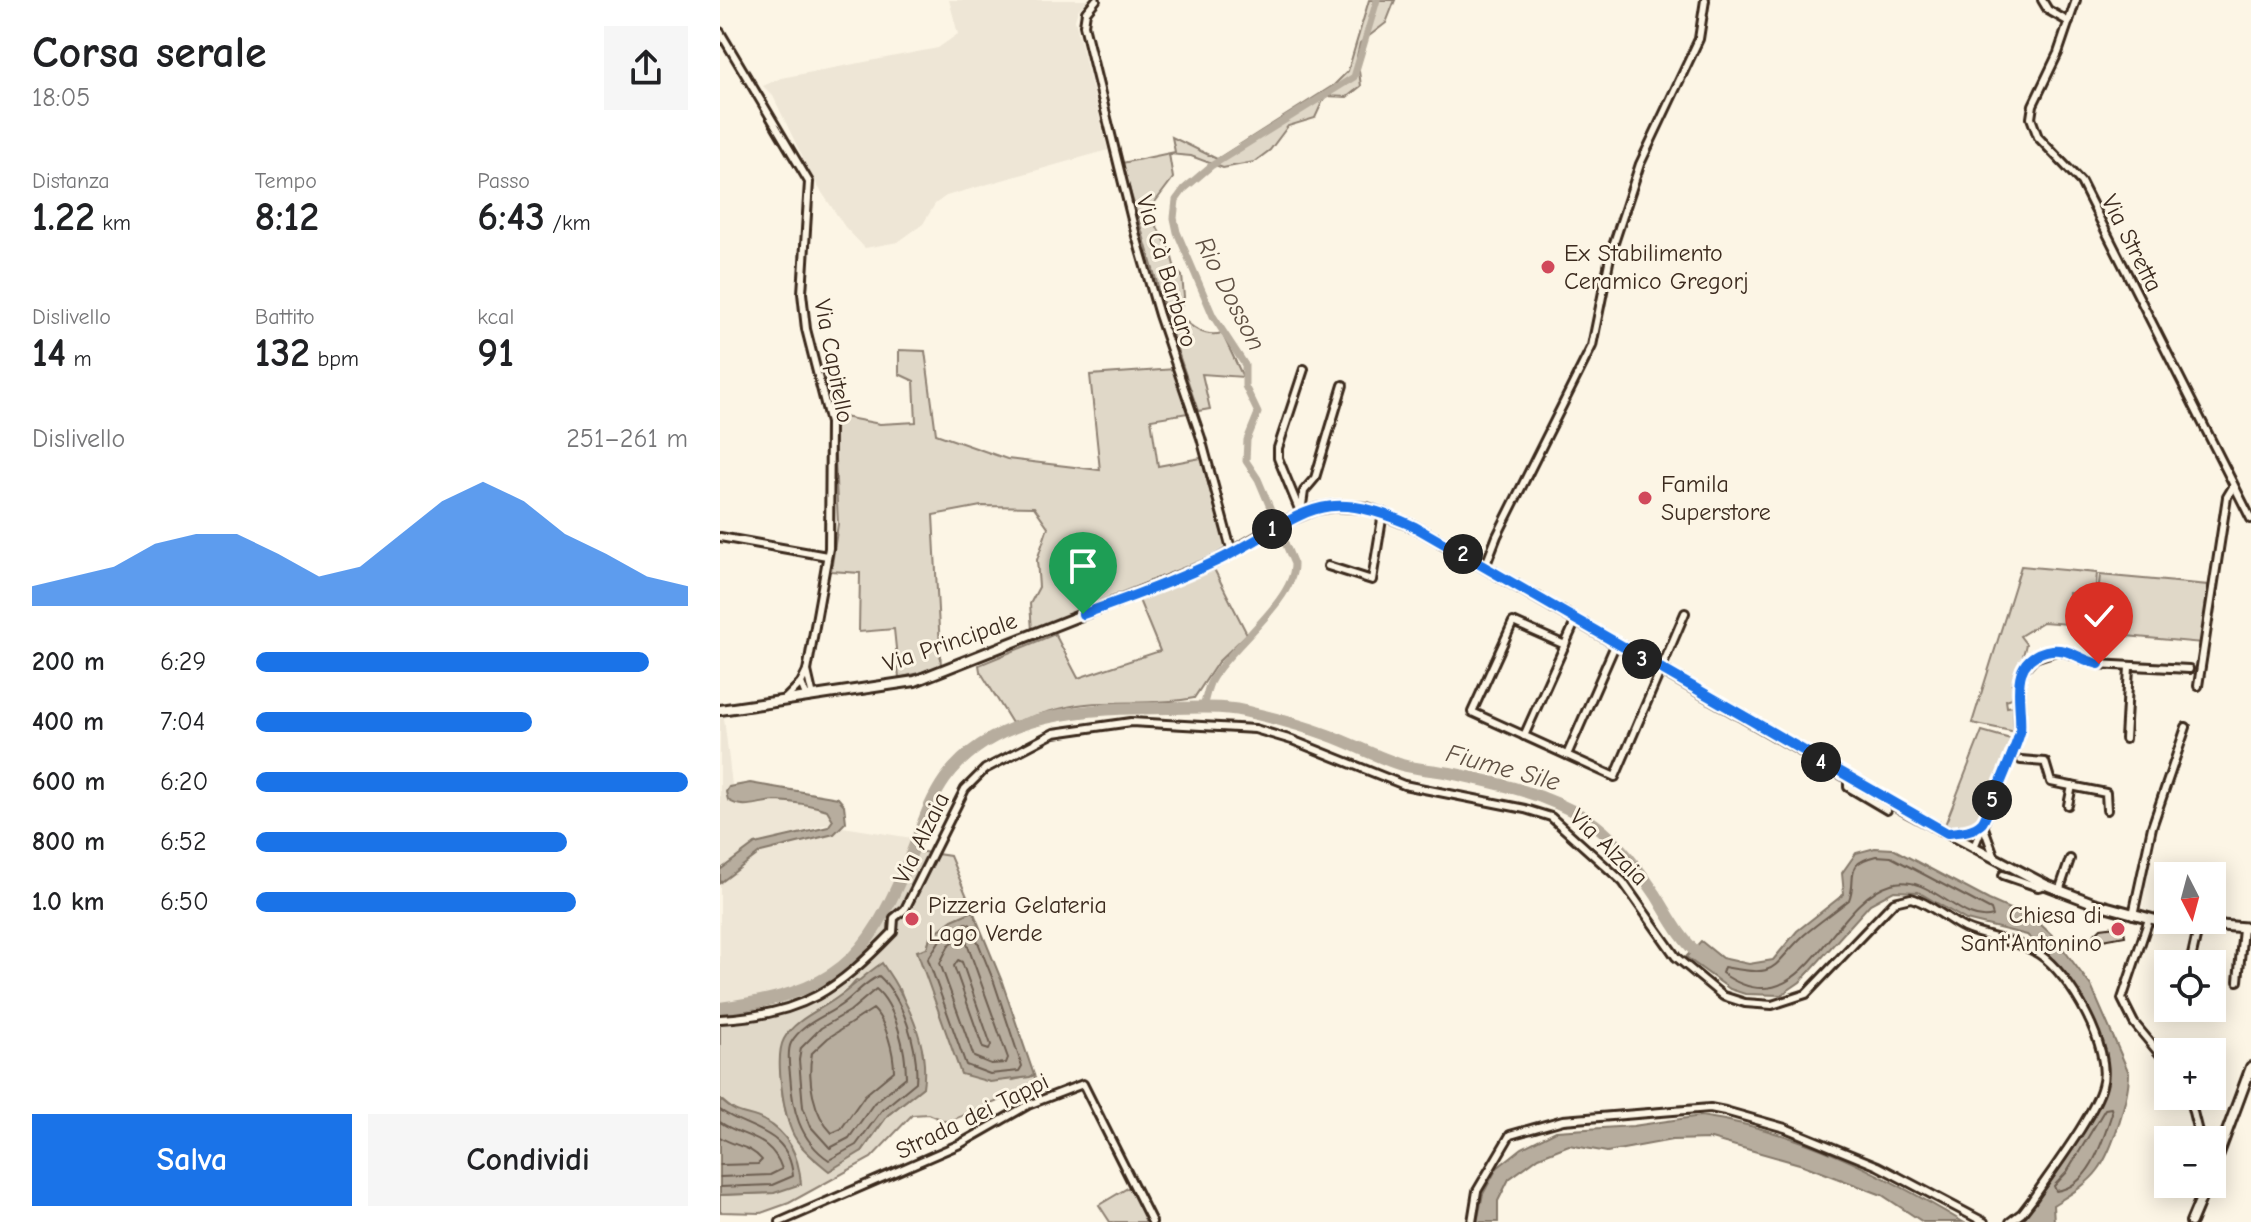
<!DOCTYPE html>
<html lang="it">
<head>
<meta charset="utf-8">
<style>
  :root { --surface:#fff; --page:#f6f6f6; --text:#202124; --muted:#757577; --accent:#1a73e8 }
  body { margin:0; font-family:"Comic Neue",sans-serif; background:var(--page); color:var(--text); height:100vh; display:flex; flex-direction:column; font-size:30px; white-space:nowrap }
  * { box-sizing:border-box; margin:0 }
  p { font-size:26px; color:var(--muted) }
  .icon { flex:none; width:44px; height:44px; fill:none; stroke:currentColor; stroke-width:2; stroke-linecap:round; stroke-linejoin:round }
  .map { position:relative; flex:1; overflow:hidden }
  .side { display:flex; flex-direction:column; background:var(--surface); width:720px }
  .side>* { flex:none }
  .needle { width:52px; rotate:174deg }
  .tools { position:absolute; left:1434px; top:862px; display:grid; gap:16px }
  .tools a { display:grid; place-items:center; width:72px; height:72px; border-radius:0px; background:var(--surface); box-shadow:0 4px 20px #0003; font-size:40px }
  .pin { position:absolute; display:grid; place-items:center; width:68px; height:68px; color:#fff; margin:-82px -34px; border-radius:50% 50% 50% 0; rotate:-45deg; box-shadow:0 0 8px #0007 }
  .pin .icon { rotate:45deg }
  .km { position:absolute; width:40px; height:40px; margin:-20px; border-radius:50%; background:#222; color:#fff; font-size:22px; line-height:40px; text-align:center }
  .round { display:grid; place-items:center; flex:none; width:84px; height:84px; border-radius:0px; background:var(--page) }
  .overview { display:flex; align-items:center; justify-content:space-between; height:136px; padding:0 32px }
  h1 { font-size:44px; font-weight:700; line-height:60px }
  .metrics { display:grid; grid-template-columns:repeat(3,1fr); gap:12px; height:136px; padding:8px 32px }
  .metrics div { display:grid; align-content:center }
  .metrics b { font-size:40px; font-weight:700 }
  .metrics small { font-size:22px; font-weight:400 }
  .metrics p { font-size:22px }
  .chart { height:224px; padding:16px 32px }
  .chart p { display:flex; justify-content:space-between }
  .chart svg { width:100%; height:144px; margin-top:8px; fill:var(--accent); opacity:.7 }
  .action { display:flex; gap:16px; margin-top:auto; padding:16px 32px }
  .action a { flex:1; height:92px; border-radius:0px; background:var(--accent); color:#fff; font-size:32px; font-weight:700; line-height:92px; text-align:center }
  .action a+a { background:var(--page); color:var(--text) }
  ul { padding:0 32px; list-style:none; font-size:26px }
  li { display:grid; grid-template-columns:128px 96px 1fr; align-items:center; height:60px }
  li i { height:20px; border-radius:10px; background:var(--accent) }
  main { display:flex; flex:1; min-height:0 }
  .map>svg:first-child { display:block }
  .built { fill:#eee6d6 }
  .green { fill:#e0d8c8; stroke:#8e8173; stroke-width:2; fill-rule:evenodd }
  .water { fill:#b7ad9e; stroke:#85796b; stroke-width:2 }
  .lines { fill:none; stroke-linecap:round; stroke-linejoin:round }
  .shore { stroke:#6d5e51; stroke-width:2 }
  .canal { stroke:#b7ad9e; stroke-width:7 }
  .river { stroke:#b7ad9e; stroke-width:12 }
  .building { fill:#ccc2b3; stroke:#3b2a1e; stroke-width:2 }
  .street-casing { stroke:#3b2a1e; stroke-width:12 }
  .secondary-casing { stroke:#3b2a1e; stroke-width:14 }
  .street { stroke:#fcf5e5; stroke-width:6 }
  .secondary { stroke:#fcf5e5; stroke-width:8 }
  .route-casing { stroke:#fff; stroke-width:16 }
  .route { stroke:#1a73e8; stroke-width:10 }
  .poi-dot { fill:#d1495b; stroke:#fcf5e5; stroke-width:3 }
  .labels { text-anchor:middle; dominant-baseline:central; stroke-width:6; stroke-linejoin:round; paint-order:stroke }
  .street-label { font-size:24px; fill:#3b2a1e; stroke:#fcf5e5 }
  .poi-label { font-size:24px; fill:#3b2a1e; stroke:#fcf5e5; text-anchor:start }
  .water-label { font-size:26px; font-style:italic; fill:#605144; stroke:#fcf5e5 }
</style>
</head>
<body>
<main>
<section class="side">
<div class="overview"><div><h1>Corsa serale</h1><p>18:05</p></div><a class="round"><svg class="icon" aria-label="share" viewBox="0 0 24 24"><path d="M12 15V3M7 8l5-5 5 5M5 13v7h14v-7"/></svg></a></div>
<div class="metrics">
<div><p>Distanza</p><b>1.22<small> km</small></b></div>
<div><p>Tempo</p><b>8:12</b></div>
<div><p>Passo</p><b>6:43<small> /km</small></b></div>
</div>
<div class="metrics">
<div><p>Dislivello</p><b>14<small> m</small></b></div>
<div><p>Battito</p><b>132<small> bpm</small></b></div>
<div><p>kcal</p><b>91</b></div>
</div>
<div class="chart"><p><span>Dislivello</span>251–261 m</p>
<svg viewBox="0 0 160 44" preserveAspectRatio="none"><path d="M0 44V38L10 35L20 32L30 25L40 22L50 22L60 28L70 35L80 32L90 22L100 12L110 6L120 12L130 22L140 28L150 35L160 38V44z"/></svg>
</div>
<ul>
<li><b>200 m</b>6:29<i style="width:91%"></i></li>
<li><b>400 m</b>7:04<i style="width:64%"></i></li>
<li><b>600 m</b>6:20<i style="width:100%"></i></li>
<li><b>800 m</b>6:52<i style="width:72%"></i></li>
<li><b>1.0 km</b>6:50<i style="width:74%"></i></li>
</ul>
<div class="action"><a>Salva</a><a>Condividi</a></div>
</section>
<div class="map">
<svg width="1531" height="1222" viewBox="0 0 1531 1222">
  <rect width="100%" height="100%" fill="#fcf5e5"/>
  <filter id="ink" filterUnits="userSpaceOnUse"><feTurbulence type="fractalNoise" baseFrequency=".0125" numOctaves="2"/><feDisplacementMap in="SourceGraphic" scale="16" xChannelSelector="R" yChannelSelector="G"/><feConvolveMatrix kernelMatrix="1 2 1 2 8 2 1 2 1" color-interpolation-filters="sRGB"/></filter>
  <g filter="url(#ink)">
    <g class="built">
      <polygon points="229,0 368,0 358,10 355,20 388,150 226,196 215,204 203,224 178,242 145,248 125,227 93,179 53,96 43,86 61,78 218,48 238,34"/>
      <polygon points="0,718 4,718 12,785 7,789 30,806 61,801 103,808 113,817 112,823 35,844 0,870"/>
      <polygon points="123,827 192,838 178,881 149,936 120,969 74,996 29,1008 11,1009 0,1004 0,883 41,852 114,834"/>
    </g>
    <g class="green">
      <path d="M649,0h26l-9,23 -26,20 -3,13 4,30 -14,11 -22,-1 -10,22 -27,8 -18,24 -16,12 -31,6 -32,-12 -22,-2 4,24 -21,28v12l18,32 5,19 7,7 2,21 -5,18c12,12 25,23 43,18l21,44 -41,-3 8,35 -12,2 -27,-80 -49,-168 53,-11 -3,-15 45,22 117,-74 14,-14z"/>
      <polygon points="179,350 205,351 216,434 287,459 380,470 370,375 455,369 468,413 431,419 438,466 481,458 507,550 312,630 310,604 319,587 317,560 328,527 314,507 261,506 213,515 221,667 179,678 174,629 139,632 140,573 111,571 118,524 113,415 160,424 196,422 194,381 179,374"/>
      <polygon points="1301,566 1377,573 1375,596 1349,593 1348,624 1323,622 1300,636 1306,644 1305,648 1292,698 1286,700 1287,707 1294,706 1296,732 1252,723"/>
      <path d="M494,569l33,65 -29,28 -24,36c-36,7 -72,3 -108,6 -26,3 -49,11 -74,19l-32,-52 -1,-6 76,-31 23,44 82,-27 -21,-51z"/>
      <polygon points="1380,575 1488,585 1482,643 1374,633"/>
      <polygon points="1262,731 1294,740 1265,802 1261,820 1253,827 1236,829 1225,825"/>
      <path d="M197,851l33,5 23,55 -21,9 -22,17 -3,11 -9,3 95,129 21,-5 3,10 -90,37 -19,-8 -16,1 -41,43 -82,45 -28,10 -41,-1v-17l54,-2 -19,-76 -14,-1 -21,-17v-87c57,-3 116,-26 152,-73 19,-25 31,-60 45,-88zM136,980l44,9 23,65v33l-35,28 -26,36 -47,9c-6,-8 -15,-15 -20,-24 -16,-27 -21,-89 2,-111 18,-17 46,-24 59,-45z"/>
      <polygon points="411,1186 429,1222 390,1222 379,1205"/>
    </g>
    <g class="water">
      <path d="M30,783l88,15 6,7 2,17 -12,12 -73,18 -41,31v-13l35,-26 73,-17 5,-7 -6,-10c-15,-5 -34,-8 -50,-9 -17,0 -33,10 -49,-1l-2,-8 3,-5z"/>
      <path d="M1155,848l18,1 96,51 48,21 17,16 37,49 38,87c0,23 -16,77 -31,97 -11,15 -29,25 -45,35l1,17h-34l74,-107 12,-28 1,-34 -32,-66 -28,-34 -20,-18 -61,-15 -48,-28 -24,-1 -24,13 -70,78 -19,13 -36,-1 -15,-5 -44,-32 15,-16 21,17 27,6 24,-4 24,-29 47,-37 -2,-21 14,-20z"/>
      <polygon points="253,911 281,979 314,1075 310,1077 270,1082 241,1074 197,951 207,948 210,937 232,920"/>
      <path d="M162,963c24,35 48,81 41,124l-35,28 -26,36 -33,20c-12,-10 -27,-21 -35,-35 -10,-19 -20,-79 -10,-97 11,-20 37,-29 54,-42 16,-11 26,-22 44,-34z"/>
      <path d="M0,1099c19,19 27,12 45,22 25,13 34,36 36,63l-27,9 -54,2z"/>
      <path d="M981,1116c96,14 180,57 262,106h-40l-41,-27 -79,-30 -92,-26 -39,1 -65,12 -38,-7 -30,12 -30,22 -11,22v21h-21l6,-28 14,-26 25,-20 34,-17 77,-5z"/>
    </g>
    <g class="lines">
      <g class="shore">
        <path d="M1156,856l15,1 100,53 2,6c-33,10 -62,-44 -102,-32 -62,18 -87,148 -169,89l2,-6c56,11 45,1 80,-32 14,-12 30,-23 45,-35 9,-23 -7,-36 27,-44z"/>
        <polygon points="246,923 251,925 274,982 302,1066 299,1071 270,1074 246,1065 208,959 220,940"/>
        <polygon points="240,937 245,938 288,1058 286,1063 271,1064 254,1057 220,963 229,945"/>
        <polygon points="238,960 242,962 271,1045 269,1050 263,1048 234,966"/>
        <path d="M159,976c24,22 40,73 37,106l-34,28 -26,35 -27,15c-30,-20 -37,-52 -39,-86 -1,-9 -3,-23 1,-31 10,-20 39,-28 54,-41 12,-9 20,-20 34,-26z"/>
        <path d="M156,989c20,17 30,62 30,88l-32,26 -25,35 -19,10 -19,-21 -8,-20 -4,-47 2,-12 20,-20 29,-17z"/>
        <path d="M153,1009c13,12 21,44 21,62l-29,24 -24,34 -9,4c-19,-19 -25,-54 -20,-80l16,-15z"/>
        <path d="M1391,1108l1,5c-9,27 -22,74 -56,78l-2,-5 13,-14 38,-63z"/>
        <path d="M0,1110c30,21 69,19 73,66l-21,9 -52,2"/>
        <path d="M0,1122c24,17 51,13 62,47l-12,6 -50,2"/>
        <path d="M0,1137c15,10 30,8 42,23l-4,4 -38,1"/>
      </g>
      <path class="canal" d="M483,708c2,-8 4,-18 7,-25 17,-34 85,-82 84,-119l-36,-85 -12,-18 1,-21 11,-27 -13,-27v-21l-32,-49 -36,-84 -3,-14 2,-18 8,-11 27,-23 143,-89 23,-77"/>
      <path class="river" d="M0,1008c116,-16 146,-44 190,-151 11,-27 18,-54 35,-78 49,-68 146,-71 223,-71 28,0 56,-3 84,5 26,6 52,13 76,22 25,9 48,22 74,30 15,4 32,5 48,8 48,10 94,20 137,46 28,18 51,49 69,76 14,23 26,47 47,63"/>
    </g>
    <polygon class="building" points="1403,925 1405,936 1383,940 1373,936 1381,928"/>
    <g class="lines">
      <defs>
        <g id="street">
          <polyline points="376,0 366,12 364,25 416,236 439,315 481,438 512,553"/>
          <polyline points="1322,0 1328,10 1349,22"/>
          <polyline points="1356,0 1338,53 1313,105 1311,118 1318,137 1361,182 1531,519"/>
          <polyline points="0,32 89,182 82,293 86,329 110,423 109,548 87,671 81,683 87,698"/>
          <polyline points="581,512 584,491 595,478 623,385"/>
          <polyline points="581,514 558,458 558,448 584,369"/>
          <polyline points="0,537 107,556"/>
          <polyline points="608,566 652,580 663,513"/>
          <polyline points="765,567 777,536 872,346 891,252 920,164 979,39 985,0"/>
          <polyline points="845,645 793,622 752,712 895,777 965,613"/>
          <polyline points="87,671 93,697"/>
          <polyline points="1478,686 1507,497 1513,487"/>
          <polyline points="64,700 81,683"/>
          <polyline points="804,736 856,620"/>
          <polyline points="1405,739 1409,667"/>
          <polyline points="847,755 896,643"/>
          <polyline points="1301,760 1325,762 1331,782 1386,793 1387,810"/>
          <polyline points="1128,778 1128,787 1167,810"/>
          <polyline points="1348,805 1352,786"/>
          <polyline points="1263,825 1275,858"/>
          <polyline points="1229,833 1249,830 1263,823"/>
          <polyline points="1254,847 1299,737 1298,683 1303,670 1314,658 1339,650 1376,664 1469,669"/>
          <polyline points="1283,875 1318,887 1326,885"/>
          <polyline points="1339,891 1350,859"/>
          <polyline points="1413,915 1432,827 1466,727"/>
          <polyline points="1429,919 1402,999 1414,1023 1448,1064"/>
          <polyline points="1470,964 1479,924"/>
          <polyline points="1518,981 1523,928"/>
          <path d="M0,1019c83,-4 117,-29 173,-87l1,-14 11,-9 60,-120 20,-20 69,-36 77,-11 124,7 37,11 112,45 121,24 26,8 72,65 53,75 47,39 22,7 27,2 34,-11 88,-92 17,-4c19,5 35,21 53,30 24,11 52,11 75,26 31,20 74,95 63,132 -7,28 -52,87 -70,114l-10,13 -12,9"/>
          <polyline points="1469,1096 1480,1140"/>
          <polyline points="60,1222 240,1144 308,1105 363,1084 432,1222"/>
          <polyline points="752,1222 757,1191 790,1135 843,1120 990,1108 1005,1111 1065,1128 1158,1166 1264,1222"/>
        </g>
        <g id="secondary">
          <polyline points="0,710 195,681 493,563 564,522 596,509 615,506 647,508 695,527 1186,811 1326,885 1373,903 1436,920 1531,928"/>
          <polyline points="1492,1172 1531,1067"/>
          <polyline points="1471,1222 1487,1184"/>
        </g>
      </defs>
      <use href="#street" class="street-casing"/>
      <use href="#secondary" class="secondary-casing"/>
      <use href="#street" class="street"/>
      <use href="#secondary" class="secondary"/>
    </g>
  </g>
  <g class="lines" filter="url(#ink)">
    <defs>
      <path id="route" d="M363,614c46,-16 94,-34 138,-55 83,-41 95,-78 194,-32l532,306c11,-1 26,-1 35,-10 4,-4 37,-84 38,-91 3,-29 -14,-70 26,-81 21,-6 34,10 53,13"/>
    </defs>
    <use href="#route" class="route-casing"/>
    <use href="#route" class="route"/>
  </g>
  <g class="poi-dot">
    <circle cx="828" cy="267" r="8"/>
    <circle cx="925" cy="498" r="8"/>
    <circle cx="192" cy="919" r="8"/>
    <circle cx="1398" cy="929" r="8"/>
  </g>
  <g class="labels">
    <g class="street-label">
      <text transform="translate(1412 243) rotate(63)">Via Stretta</text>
      <text transform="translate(447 271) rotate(73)">Via Cà Barbaro</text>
      <text transform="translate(114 361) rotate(79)">Via Capitello</text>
      <text transform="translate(230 642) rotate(-19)">Via Principale</text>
      <text transform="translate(201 838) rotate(-64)">Via Alzaia</text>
      <text transform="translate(889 847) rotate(44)">Via Alzaia</text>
      <text transform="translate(252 1116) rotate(-26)">Strada dei Tappi</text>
    </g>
    <g class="poi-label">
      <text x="844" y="253">Ex Stabilimento<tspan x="844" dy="28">Ceramico Gregorj</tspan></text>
      <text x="941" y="484">Famila<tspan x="941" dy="28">Superstore</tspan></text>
      <text x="208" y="905">Pizzeria Gelateria<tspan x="208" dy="28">Lago Verde</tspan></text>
      <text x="1382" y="915" text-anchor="end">Chiesa di<tspan x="1382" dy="28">Sant'Antonino</tspan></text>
    </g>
    <g class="water-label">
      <text transform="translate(510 294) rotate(63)">Rio Dosson</text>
      <text transform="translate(783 768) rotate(15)">Fiume Sile</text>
    </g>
  </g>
</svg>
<div class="tools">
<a><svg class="needle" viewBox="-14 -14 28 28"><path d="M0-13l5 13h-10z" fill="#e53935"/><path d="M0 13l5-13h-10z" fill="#757577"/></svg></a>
<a><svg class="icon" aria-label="locate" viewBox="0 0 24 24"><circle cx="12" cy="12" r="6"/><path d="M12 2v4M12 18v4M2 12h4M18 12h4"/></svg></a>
<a>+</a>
<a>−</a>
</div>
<div class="pin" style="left:363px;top:614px;background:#1e9e55"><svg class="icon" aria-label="arrive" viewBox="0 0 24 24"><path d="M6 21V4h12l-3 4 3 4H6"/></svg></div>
<div class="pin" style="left:1379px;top:664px;background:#d93025"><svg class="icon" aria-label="check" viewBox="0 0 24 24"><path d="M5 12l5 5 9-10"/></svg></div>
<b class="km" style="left:552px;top:529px">1</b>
<b class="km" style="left:743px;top:554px">2</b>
<b class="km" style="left:922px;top:659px">3</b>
<b class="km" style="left:1101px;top:762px">4</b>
<b class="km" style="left:1272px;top:800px">5</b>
</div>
</main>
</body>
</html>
